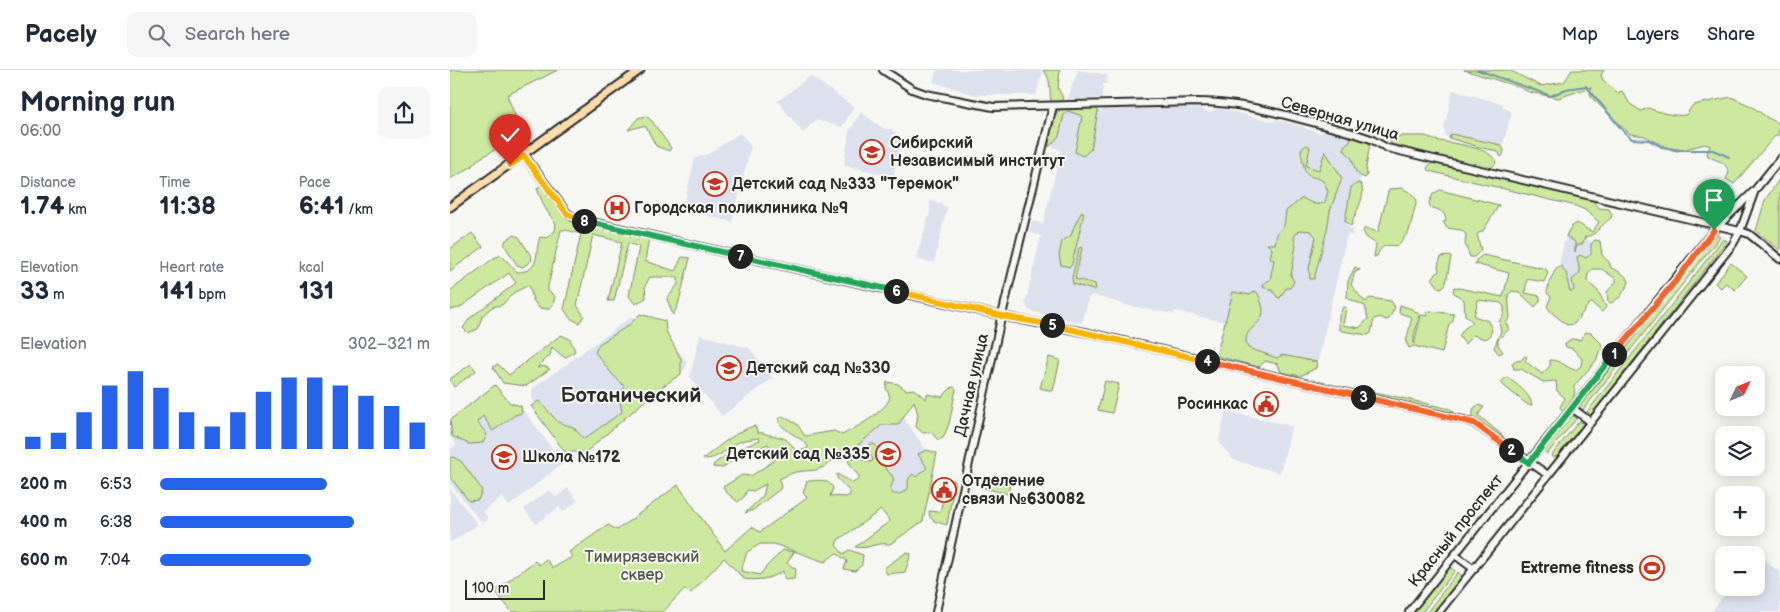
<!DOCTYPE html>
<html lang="en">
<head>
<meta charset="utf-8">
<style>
  :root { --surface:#fff; --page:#f6f6f7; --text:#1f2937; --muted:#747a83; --line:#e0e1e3; --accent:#2563eb }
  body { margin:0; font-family:"Balsamiq Sans",sans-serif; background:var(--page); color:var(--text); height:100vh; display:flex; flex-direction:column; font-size:19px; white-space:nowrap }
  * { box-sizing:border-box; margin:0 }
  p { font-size:16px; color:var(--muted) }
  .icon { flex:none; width:28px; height:28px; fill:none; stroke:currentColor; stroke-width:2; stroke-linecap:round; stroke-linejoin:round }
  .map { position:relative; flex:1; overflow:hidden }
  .sheet { display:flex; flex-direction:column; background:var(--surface); width:450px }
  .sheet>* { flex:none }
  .needle { width:32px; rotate:47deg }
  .fabs { position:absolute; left:1265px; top:296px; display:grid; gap:10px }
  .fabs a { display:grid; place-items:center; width:50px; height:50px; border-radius:10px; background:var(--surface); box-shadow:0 2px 12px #0003; font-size:25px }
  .scale { position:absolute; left:15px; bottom:12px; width:80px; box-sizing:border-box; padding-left:5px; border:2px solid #2b2b2b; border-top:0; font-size:14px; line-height:18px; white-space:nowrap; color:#2b2b2b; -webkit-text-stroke:4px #f6f6f2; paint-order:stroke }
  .pin { position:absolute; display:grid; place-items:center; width:42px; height:42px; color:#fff; margin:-51px -21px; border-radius:50% 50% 50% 0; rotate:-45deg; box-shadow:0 0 5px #0007 }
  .pin .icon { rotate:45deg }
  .km { position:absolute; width:25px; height:25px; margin:-12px; border-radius:50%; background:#222; color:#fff; font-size:14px; line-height:25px; text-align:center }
  .round { display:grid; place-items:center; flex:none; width:52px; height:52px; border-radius:10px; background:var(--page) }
  .overview { display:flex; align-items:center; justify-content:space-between; height:85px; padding:0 20px }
  h1 { font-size:28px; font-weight:600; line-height:38px }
  .metrics { display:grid; grid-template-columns:repeat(3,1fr); gap:8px; height:85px; padding:5px 20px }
  .metrics div { display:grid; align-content:center }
  .metrics b { font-size:25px; font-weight:600 }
  .metrics small { font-size:14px; font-weight:400 }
  .metrics p { font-size:14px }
  .chart { height:140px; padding:10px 20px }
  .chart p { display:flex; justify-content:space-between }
  .chart svg { width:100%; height:90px; margin-top:5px; stroke:var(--accent); stroke-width:6 }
  ul { padding:0 20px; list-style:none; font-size:16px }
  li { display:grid; grid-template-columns:80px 60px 1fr; align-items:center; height:38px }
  li i { height:12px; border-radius:6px; background:var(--accent) }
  header { display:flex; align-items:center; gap:30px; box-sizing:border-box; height:70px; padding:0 25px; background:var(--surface); border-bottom:1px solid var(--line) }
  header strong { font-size:24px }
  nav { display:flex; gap:28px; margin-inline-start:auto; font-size:18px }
  .search { width:350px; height:45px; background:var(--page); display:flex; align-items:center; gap:12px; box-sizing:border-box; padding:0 18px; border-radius:10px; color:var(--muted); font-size:19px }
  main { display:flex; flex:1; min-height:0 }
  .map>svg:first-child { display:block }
  .built { fill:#dce1ed }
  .green { fill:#cce89f; stroke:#7c8a65 }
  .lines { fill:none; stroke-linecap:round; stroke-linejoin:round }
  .stream { stroke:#6e94a8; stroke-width:2 }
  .secondary-casing { stroke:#2b2b2b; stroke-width:10 }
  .primary-casing { stroke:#2b2b2b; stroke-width:11 }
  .secondary { stroke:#f6f6f2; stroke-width:6 }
  .primary { stroke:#fcdcac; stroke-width:7 }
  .split-1-casing { stroke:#fff; stroke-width:10 }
  .split-2-casing { stroke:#fff; stroke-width:10 }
  .split-3-casing { stroke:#fff; stroke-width:10 }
  .split-4-casing { stroke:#fff; stroke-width:10 }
  .split-5-casing { stroke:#fff; stroke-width:10 }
  .split-6-casing { stroke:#fff; stroke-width:10 }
  .split-7-casing { stroke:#fff; stroke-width:10 }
  .split-8-casing { stroke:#fff; stroke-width:10 }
  .split-9-casing { stroke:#fff; stroke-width:10 }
  .split-1 { stroke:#f0652b; stroke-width:6 }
  .split-2 { stroke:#22a559; stroke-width:6 }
  .split-3 { stroke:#f0652b; stroke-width:6 }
  .split-4 { stroke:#f0652b; stroke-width:6 }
  .split-5 { stroke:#f5b400; stroke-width:6 }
  .split-6 { stroke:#f5b400; stroke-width:6 }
  .split-7 { stroke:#22a559; stroke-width:6 }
  .split-8 { stroke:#22a559; stroke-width:6 }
  .split-9 { stroke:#f5b400; stroke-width:6 }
  .labels { text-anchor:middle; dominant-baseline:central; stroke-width:4; stroke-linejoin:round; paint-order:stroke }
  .street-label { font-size:16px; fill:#2b2b2b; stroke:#f6f6f2 }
  .poi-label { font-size:16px; font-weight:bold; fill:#2b2b2b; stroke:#f6f6f2; text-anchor:start }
  .park-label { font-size:16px; fill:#535a48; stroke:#f6f6f2 }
  .district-label { font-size:21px; font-weight:bold; fill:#2b2b2b; stroke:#f6f6f2 }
</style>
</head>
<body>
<header>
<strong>Pacely</strong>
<div class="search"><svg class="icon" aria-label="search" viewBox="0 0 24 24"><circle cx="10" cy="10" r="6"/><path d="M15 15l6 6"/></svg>Search here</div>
<nav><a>Map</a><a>Layers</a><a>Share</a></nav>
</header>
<main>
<section class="sheet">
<div class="overview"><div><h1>Morning run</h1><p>06:00</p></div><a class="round"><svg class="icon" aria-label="share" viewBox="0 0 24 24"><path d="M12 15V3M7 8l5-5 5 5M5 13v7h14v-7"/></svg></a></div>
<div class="metrics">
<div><p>Distance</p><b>1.74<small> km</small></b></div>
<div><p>Time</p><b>11:38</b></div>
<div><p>Pace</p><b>6:41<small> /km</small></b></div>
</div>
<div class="metrics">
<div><p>Elevation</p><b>33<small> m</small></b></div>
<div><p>Heart rate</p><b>141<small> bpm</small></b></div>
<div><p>kcal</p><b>131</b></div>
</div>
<div class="chart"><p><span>Elevation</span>302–321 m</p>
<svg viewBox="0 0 160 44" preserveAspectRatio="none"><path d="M5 44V38M15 44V36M25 44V26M35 44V13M45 44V6M55 44V14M65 44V26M75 44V33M85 44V26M95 44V16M105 44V9M115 44V9M125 44V13M135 44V18M145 44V23M155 44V31"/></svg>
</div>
<ul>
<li><b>200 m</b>6:53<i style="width:62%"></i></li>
<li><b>400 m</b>6:38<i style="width:72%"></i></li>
<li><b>600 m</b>7:04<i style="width:56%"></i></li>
</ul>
</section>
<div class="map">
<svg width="1330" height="542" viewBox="0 0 1330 542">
  <rect width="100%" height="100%" fill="#f6f6f2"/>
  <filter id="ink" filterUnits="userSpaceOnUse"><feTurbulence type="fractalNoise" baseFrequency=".02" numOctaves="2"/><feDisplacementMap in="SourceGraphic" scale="10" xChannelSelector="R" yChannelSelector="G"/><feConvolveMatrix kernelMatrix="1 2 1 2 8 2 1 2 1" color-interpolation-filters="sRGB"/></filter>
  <g filter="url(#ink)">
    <g class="built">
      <polygon points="487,0 588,0 593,1 586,25 525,25 483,12"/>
      <polygon points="628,0 658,5 656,14 653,14 652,28 617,30"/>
      <polygon points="360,6 404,37 392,57 366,50 353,63 328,31"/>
      <polygon points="1003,20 1053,34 1053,37 1062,42 1051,81 996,67 994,58"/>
      <polygon points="750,37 754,41 761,42 767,38 824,52 825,50 853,56 856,59 871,63 874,60 908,69 918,80 898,158 903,160 902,165 897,165 866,299 850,307 830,303 827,295 814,292 809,297 766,286 774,252 725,241 724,244 676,235 643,225 639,227 632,253 580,241 575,234 591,166 579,162 582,151 593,154 611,80 600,76 609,40 651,41 655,38"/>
      <polygon points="411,42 434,59 441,59 452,68 443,107 394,95 399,62"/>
      <polygon points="290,63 301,76 282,152 233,139 245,88 260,83"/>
      <polygon points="480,131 492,133 492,136 497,137 484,193 466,189 480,142"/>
      <polygon points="1117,160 1129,163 1142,173 1127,228 1117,230 1108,199"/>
      <polygon points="181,247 205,252 237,292 235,299 119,380 82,329 82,319"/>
      <polygon points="250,265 299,278 323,308 272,346 240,307"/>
      <polygon points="59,336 73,340 113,393 59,436 52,427 33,441 38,449 33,454 0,413 0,380 6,375 0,366 0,352"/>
      <polygon points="448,340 482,388 477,409 452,429 418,417 395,380"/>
      <polygon points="776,341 842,356 830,403 784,390 771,375 769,370"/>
      <polygon points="118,418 128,431 113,442 109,437 86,454 74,439 99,420 106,427"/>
      <polygon points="0,419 28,455 0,473"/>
      <polygon points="1306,484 1330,502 1330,542 1261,542 1280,518 1306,518"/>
    </g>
    <g class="green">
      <polygon points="0,0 108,0 57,25 68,53 48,78 27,90 21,97 0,109"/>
      <path d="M593,0h17l-2,18 5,10 -2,4 -7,1 -3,-2c-2,-11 1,-22 -8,-31z"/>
      <path d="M1014,0h45l32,16 23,-4 8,-12h32l-3,5 2,5 14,13 5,-2 8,13 11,7 7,-3c10,4 28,9 38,7l7,-10 38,-8 20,9 17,12 10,5 2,3 -2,9 -4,2 -40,47 -8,-5 3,-7c-4,-12 -11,-10 -21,-16l-1,-2 3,-8 -5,-2 -27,7 -6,-1 -27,-14 -15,-2 -37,-35 -3,-5 1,-7 -33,11 -29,-6 -10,-5z"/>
      <path d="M613,37h32l3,4 -7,38 -8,7 -8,-4 7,-36 -14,-5 -4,4 -5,21 -10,11c-1,-11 4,-35 14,-40z"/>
      <polygon points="196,46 202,51 221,78 219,81 206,76 196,57 192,56 178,60 188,48"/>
      <polygon points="1001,64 1051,75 1054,80 1053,85 1051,87 1048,82 1043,80 1036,79 999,68"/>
      <path d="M901,66l13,3 6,5 -4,23 1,8 -2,3c-12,-5 -9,-9 -13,-19 -2,-4 -6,-6 -8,-10v-3l6,-5z"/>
      <path d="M951,66c8,0 16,0 24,0 4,0 6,4 10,4 14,3 59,7 61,23l-6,6 -99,-25 -1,-4 3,-3z"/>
      <path d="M857,75l3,2 -4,19 13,4 6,-19 17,27 -12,33 -3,19 -13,49h-4l-1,-11 7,-31 -5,-6 -11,-1 -5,5 -1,4 2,6 -5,31 3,6 -4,6h-4l-6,10 -3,-1 -4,-6 -10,-4 1,-4 6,-3 4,-20 -4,-1 2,-10 -5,-5h8l2,-10 7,-8 2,-15 16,-13c7,3 15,10 23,4l3,-11 -5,-10c-15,-8 -16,0 -20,-19 -1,-5 -2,-8 -2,-13z"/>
      <path d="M983,93l159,37 7,8 10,1 3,6 -1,3c-10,6 -13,17 -26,19l-2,6 -6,3 -2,6v-10l-9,-6 5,-9 6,-4 15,9 7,-10 -14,-12 -9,-4 -147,-35 -2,-2 2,-4z"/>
      <polygon points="1330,108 1330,180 1306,161 1315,130"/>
      <path d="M908,113l3,1c6,14 -7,29 -10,42l-6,-5 6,-34z"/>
      <path d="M91,115l25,30 83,23 -4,23 30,10 7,-14 8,1 -12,47 -5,10 -6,-16 11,-15v-7h-28l-5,9 1,12 -11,6 -6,-8 10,-49 -11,-4 -14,58h-6l14,-59 -29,-7 -16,70 7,11 -5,7 -9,-5 -6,-9 17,-75c-6,-1 -14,-5 -20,-4l-13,56v5l7,5 -2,9 -5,4 -9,-1 -6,-8 -4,-15 -16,8 -11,12 -10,2 -10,9 -4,13 -10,4 -5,-5 7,-10 46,-35 -7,-10 -50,35 -9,2v-19l44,-33 7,-3 16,17c25,0 17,-20 23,-35l6,1 9,-7 1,-7 -11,-16 -8,-19z"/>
      <path d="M952,118l9,5 6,7 -8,31 -11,15c-12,-1 -16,-2 -21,10l-3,1 2,-13 -10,-7 -3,-6 2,-3 13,4 10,-40 2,-3z"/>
      <path d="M990,120l59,15 -16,26 -6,3 4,16 -7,7h-4l-5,-13 1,-10 -5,-4 -14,-2 -4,-6 3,-1c-1,-12 -9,-11 -16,-14l-1,-4 4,-9z"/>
      <polygon points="1270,120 1277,123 1278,127 1275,134 1261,146 1259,141 1261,135 1267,130"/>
      <path d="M632,141l2,2 -12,51 -2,3 -9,-2 -2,-9 3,-15 9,-5c2,-10 7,-16 11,-25z"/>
      <polygon points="22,163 33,177 0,201 0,179"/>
      <polygon points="1266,164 1270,167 1133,340 1128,336"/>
      <polygon points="63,165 69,167 81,186 82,190 73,197 67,195 55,176 55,171"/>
      <polygon points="1273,169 1277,171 1141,345 1137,342"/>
      <path d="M1145,170l5,1 2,14 7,7 2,6c7,3 17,7 18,15l-9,14 -9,6 -3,-1 -1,-10 9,-10v-3l-14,-10h-10l-4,5 -1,7 11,10 8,16 -4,5 -10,-9 -3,1 -15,20 -7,1 -16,-13 -4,-6 4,-9 -4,-4 2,-11 8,-15 4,-1 5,7 3,16 2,3 3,-2 -2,-10 8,-7 -3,-16 3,-2 6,3 5,-4v-10z"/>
      <polygon points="631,177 632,178 625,209 645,214 646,219 643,220 623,214 622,208 629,178"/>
      <polygon points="1033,185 1096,199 1098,203 1094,212 1077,209 1075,223 1090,226 1090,231 1085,237 1069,222 1062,221 1058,225 1060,247 1056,253 1059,259 1048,270 1048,275 1053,282 1049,284 1044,278 1051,261 1049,252 1054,244 1054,237 1051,233 1028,230 1024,246 1038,251 1042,260 1039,267 1035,269 1023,265 1015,274 1009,266 1014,259 1023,252 1015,245 1014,230 1003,222 1004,217 1053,227 1059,203 1025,194 1026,190"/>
      <polygon points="999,186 1001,187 996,213 993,217 989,218 982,208 989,201 988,196 991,187"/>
      <polygon points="1281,193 1297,206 1285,220 1276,213 1271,218 1265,213"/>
      <polygon points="905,197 910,200 905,202 901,215 915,232 920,228 941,231 945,237 939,249 936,250 930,247 924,249 921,263 918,265 892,261 889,259 889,246 893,237 896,237 893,255 909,258 918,249 915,236 897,228 898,211"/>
      <path d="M806,221c4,5 4,8 6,14 7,22 -24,21 -14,43l29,10 5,-3 35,7 -1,6 -16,8 -19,-4 -3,-8 -13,-3 -6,6 -43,-11 17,-64 17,3z"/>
      <polygon points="950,235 962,239 970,245 964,265 964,274 971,245 978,246 976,242 981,241 1004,244 1003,251 999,254 992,283 964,276 959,278 956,272 962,247 949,243"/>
      <polygon points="190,244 215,251 216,261 231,289 231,304 206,321 136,382 115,382 81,336 89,331 108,352 123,357 134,369 172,342 169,325 175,317 162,304 145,282 149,274 178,256"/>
      <path d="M1136,262l5,1 10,10 1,5 -3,4 -3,9 -22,25c2,10 -2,20 -12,24l-2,-3 5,-9 -8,-7 -1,-10 -13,1 -22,-13h-7l-2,-6 4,-3 4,1 5,-5 2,1 -2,4 17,13 8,-8v-6c12,0 17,9 26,10l5,-4 1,-7 -9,-10 -7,-2 -1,-3 6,-5 9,1z"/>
      <polygon points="111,265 120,269 125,281 115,288 102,277 100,285 87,298 94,296 100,299 76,316 53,313 43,297 48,294 59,305"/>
      <polygon points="599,287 610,290 603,321 590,318"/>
      <polygon points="21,294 26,301 4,317 0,309"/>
      <path d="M1057,307c9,7 23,16 25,28h-4l-24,-19 -3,-4z"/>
      <polygon points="655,311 669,314 662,343 648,340"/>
      <path d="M437,312l11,2 8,6 8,-1 12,10 1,-5 15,3 10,-10h2l2,2 -7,35 -6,14 -5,2 -7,-8 -8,1 -7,-6 2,-13 -4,-13 -16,24h-16l-29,24 -11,4 -18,14 -8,3 -21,2 -16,7 2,8 -1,2 -27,21 -8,3 18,-17 3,-12 -13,7 -6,-1 -3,7 -6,5 -12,-10 -3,-5 19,-12 9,1 24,-16 2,-3 -9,-13 -35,16 -11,8 -9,-1 1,-3 11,-8 35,-16 -1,-2c-7,1 -13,1 -20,4 -12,6 -21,18 -36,17 12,-10 38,-31 52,-33l3,7c6,-1 6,1 12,2 14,3 17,2 26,16l11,-2 1,-3c-9,-11 -23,-13 -30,-26l4,-4 15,8 8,12 29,-5 8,4c13,-7 44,-23 48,-38l-4,-9z"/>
      <polygon points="45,315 60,333 71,336 72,343 65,345 43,361 33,346 27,352 37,364 33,373 19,374 2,366 0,350"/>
      <polygon points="921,321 1000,339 1004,342 1001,343 920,324 918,322"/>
      <polygon points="1028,335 1034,337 1028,345 1053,366 1053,370 1050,370 1023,349 1023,339"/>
      <polygon points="1121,345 1127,348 1097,384 1093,380"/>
      <polygon points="1129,351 1134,354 1109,385 1103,388 1101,386"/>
      <path d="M421,374h3c8,6 5,13 10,22 3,5 8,8 10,14l-4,9 3,5h7l8,-5c1,-7 -2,-10 5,-15l3,3 11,-9 -9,-14 9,-4 10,3 -14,68 -33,23c-17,-2 -21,6 -35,3l35,-26 -9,-11 -43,30 -2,5 7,9 6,-4 14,5 -1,10 -7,6 -11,-2 3,-8 -11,-8 -11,9 -51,-18h-14l-13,8 -6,19 19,4c6,-10 15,-16 23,-25l11,2 -7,11 9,6 -2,10 -9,1 -2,-9c-12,8 -25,10 -39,8l-20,-21 -33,35 -7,-4 -21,23h-151l-17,-21 40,-30 4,4 7,-6 7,9 19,-11 -3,-5 39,-27 9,5 61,-45 47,66 27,-24 8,5 47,-34 -4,-5 4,-12c12,0 19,-4 26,7l-3,8 16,1 4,-2v-3l-13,-14v-4l16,9 7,-5 -12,-17 6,-4 17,5 2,-2 -3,-7 -8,2 -1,-5z"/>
      <polygon points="3,387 11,391 30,417 32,421 28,430 19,431 0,407 0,388"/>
      <polygon points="553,408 561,409 558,424 534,418 535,411 552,414"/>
      <polygon points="498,409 505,411 497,455 484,451 480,447 479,441 490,442"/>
      <polygon points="457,482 461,484 455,502 437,504 434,498"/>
      <polygon points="1000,497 1005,501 972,542 964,542"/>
      <polygon points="1008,502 1013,507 985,542 977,542"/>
    </g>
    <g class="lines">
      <polyline class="stream" points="1028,0 1101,26 1116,19 1136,16 1174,62 1182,69 1199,70 1212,77 1230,80 1263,80 1279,87"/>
      <defs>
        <g id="secondary">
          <path d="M433,0l29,19 14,5 67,13 206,-5c49,0 109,19 157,32l15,5 16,9 353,83 9,3 31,25"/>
          <polyline points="74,85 117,143 125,148 552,246 639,263 1018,351 1024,353 1098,405"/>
          <polyline points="1122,338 1141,352"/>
          <polyline points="1005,485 1024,499"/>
          <polyline points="486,542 550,253 603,36"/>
          <polyline points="959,542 1264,160 1305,120 1330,89"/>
          <polyline points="989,542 1283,174 1290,161 1304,123"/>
        </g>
        <polyline id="primary" points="0,137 190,0"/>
      </defs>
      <use href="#secondary" class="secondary-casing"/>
      <use href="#primary" class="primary-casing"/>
      <use href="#secondary" class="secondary"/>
      <use href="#primary" class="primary"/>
    </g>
  </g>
  <g class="lines" filter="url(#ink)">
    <defs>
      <polyline id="split-1" points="1164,284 1229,207 1264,160"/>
      <polyline id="split-2" points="1061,380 1079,393 1164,284"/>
      <polyline id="split-3" points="913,327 1024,353 1061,380"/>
      <polyline id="split-4" points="757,291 913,327"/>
      <polyline id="split-5" points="602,255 757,291"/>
      <polyline id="split-6" points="446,221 552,246 602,255"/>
      <polyline id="split-7" points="290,186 446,221"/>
      <polyline id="split-8" points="134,151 290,186"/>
      <polyline id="split-9" points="60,95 74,86 117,144 134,151"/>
    </defs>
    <use href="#split-1" class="split-1-casing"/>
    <use href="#split-2" class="split-2-casing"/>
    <use href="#split-3" class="split-3-casing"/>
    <use href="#split-4" class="split-4-casing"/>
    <use href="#split-5" class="split-5-casing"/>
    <use href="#split-6" class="split-6-casing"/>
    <use href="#split-7" class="split-7-casing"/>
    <use href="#split-8" class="split-8-casing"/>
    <use href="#split-9" class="split-9-casing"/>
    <use href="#split-1" class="split-1"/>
    <use href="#split-2" class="split-2"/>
    <use href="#split-3" class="split-3"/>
    <use href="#split-4" class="split-4"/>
    <use href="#split-5" class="split-5"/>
    <use href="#split-6" class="split-6"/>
    <use href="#split-7" class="split-7"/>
    <use href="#split-8" class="split-8"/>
    <use href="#split-9" class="split-9"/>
  </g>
  <defs>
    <symbol id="university-ring" viewBox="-11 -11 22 22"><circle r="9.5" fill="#f6f6f2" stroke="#c8321e" stroke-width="1.5"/><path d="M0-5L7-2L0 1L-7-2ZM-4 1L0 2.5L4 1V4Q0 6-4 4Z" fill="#c8321e"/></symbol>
    <symbol id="school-ring" viewBox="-11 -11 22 22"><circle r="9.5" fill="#f6f6f2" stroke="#c8321e" stroke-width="1.5"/><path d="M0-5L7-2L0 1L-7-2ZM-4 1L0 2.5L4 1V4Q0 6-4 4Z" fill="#c8321e"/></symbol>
    <symbol id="hospital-ring" viewBox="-11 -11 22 22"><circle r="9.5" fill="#f6f6f2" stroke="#c8321e" stroke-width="1.5"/><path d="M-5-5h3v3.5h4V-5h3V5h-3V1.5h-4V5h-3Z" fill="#c8321e"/></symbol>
    <symbol id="civic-ring" viewBox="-11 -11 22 22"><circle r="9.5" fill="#f6f6f2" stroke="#c8321e" stroke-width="1.5"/><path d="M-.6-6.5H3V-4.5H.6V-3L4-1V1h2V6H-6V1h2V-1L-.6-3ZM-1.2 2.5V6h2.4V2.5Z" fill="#c8321e"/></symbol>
    <symbol id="stadium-ring" viewBox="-11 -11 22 22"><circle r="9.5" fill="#f6f6f2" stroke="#c8321e" stroke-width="1.5"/><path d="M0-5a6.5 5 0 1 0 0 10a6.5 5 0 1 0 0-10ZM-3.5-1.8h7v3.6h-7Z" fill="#c8321e"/></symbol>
  </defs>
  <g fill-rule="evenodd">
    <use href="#university-ring" x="408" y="68" width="28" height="28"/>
    <use href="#school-ring" x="251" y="100" width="28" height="28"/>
    <use href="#hospital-ring" x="153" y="124" width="28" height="28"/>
    <use href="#school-ring" x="265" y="284" width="28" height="28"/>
    <use href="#civic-ring" x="802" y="320" width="28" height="28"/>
    <use href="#school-ring" x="424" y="370" width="28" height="28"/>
    <use href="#school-ring" x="40" y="373" width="28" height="28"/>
    <use href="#civic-ring" x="480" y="406" width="28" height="28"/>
    <use href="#stadium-ring" x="1188" y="484" width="28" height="28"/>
  </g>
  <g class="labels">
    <g class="street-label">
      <text transform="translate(890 49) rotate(16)">Северная улица</text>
      <text transform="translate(522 315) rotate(-77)">Дачная улица</text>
      <text transform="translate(1006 461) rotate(-51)">Красный проспект</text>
    </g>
    <g class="poi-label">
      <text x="440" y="73">Сибирский<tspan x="440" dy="18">Независимый институт</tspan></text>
      <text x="282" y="114">Детский сад №333 "Теремок"</text>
      <text x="184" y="138">Городская поликлиника №9</text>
      <text x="296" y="298">Детский сад №330</text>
      <text x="798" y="334" text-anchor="end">Росинкас</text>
      <text x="420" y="384" text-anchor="end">Детский сад №335</text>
      <text x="72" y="387">Школа №172</text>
      <text x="512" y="411">Отделение<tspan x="512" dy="18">связи №630082</tspan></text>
      <text x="1184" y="498" text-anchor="end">Extreme fitness</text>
    </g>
    <g class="park-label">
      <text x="192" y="487">Тимирязевский<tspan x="192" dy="18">сквер</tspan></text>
    </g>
    <g class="district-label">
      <text x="181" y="325">Ботанический</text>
    </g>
  </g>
</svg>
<div class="fabs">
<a><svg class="needle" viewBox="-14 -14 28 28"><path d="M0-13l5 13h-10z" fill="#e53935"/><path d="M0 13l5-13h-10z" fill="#747a83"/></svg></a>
<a><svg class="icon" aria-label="layers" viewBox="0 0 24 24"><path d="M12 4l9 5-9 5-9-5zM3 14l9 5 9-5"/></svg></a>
<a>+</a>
<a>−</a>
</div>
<div class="scale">100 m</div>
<div class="pin" style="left:1264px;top:160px;background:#1e9e55"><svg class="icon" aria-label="arrive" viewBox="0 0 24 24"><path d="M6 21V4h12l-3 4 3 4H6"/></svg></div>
<div class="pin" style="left:60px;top:95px;background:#d93025"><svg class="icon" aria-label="check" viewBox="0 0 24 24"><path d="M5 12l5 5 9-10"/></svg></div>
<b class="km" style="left:1164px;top:284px">1</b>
<b class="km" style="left:1061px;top:380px">2</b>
<b class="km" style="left:913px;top:327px">3</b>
<b class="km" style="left:757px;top:291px">4</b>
<b class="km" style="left:602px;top:255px">5</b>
<b class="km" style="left:446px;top:221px">6</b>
<b class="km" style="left:290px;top:186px">7</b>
<b class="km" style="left:134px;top:151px">8</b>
</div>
</main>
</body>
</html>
